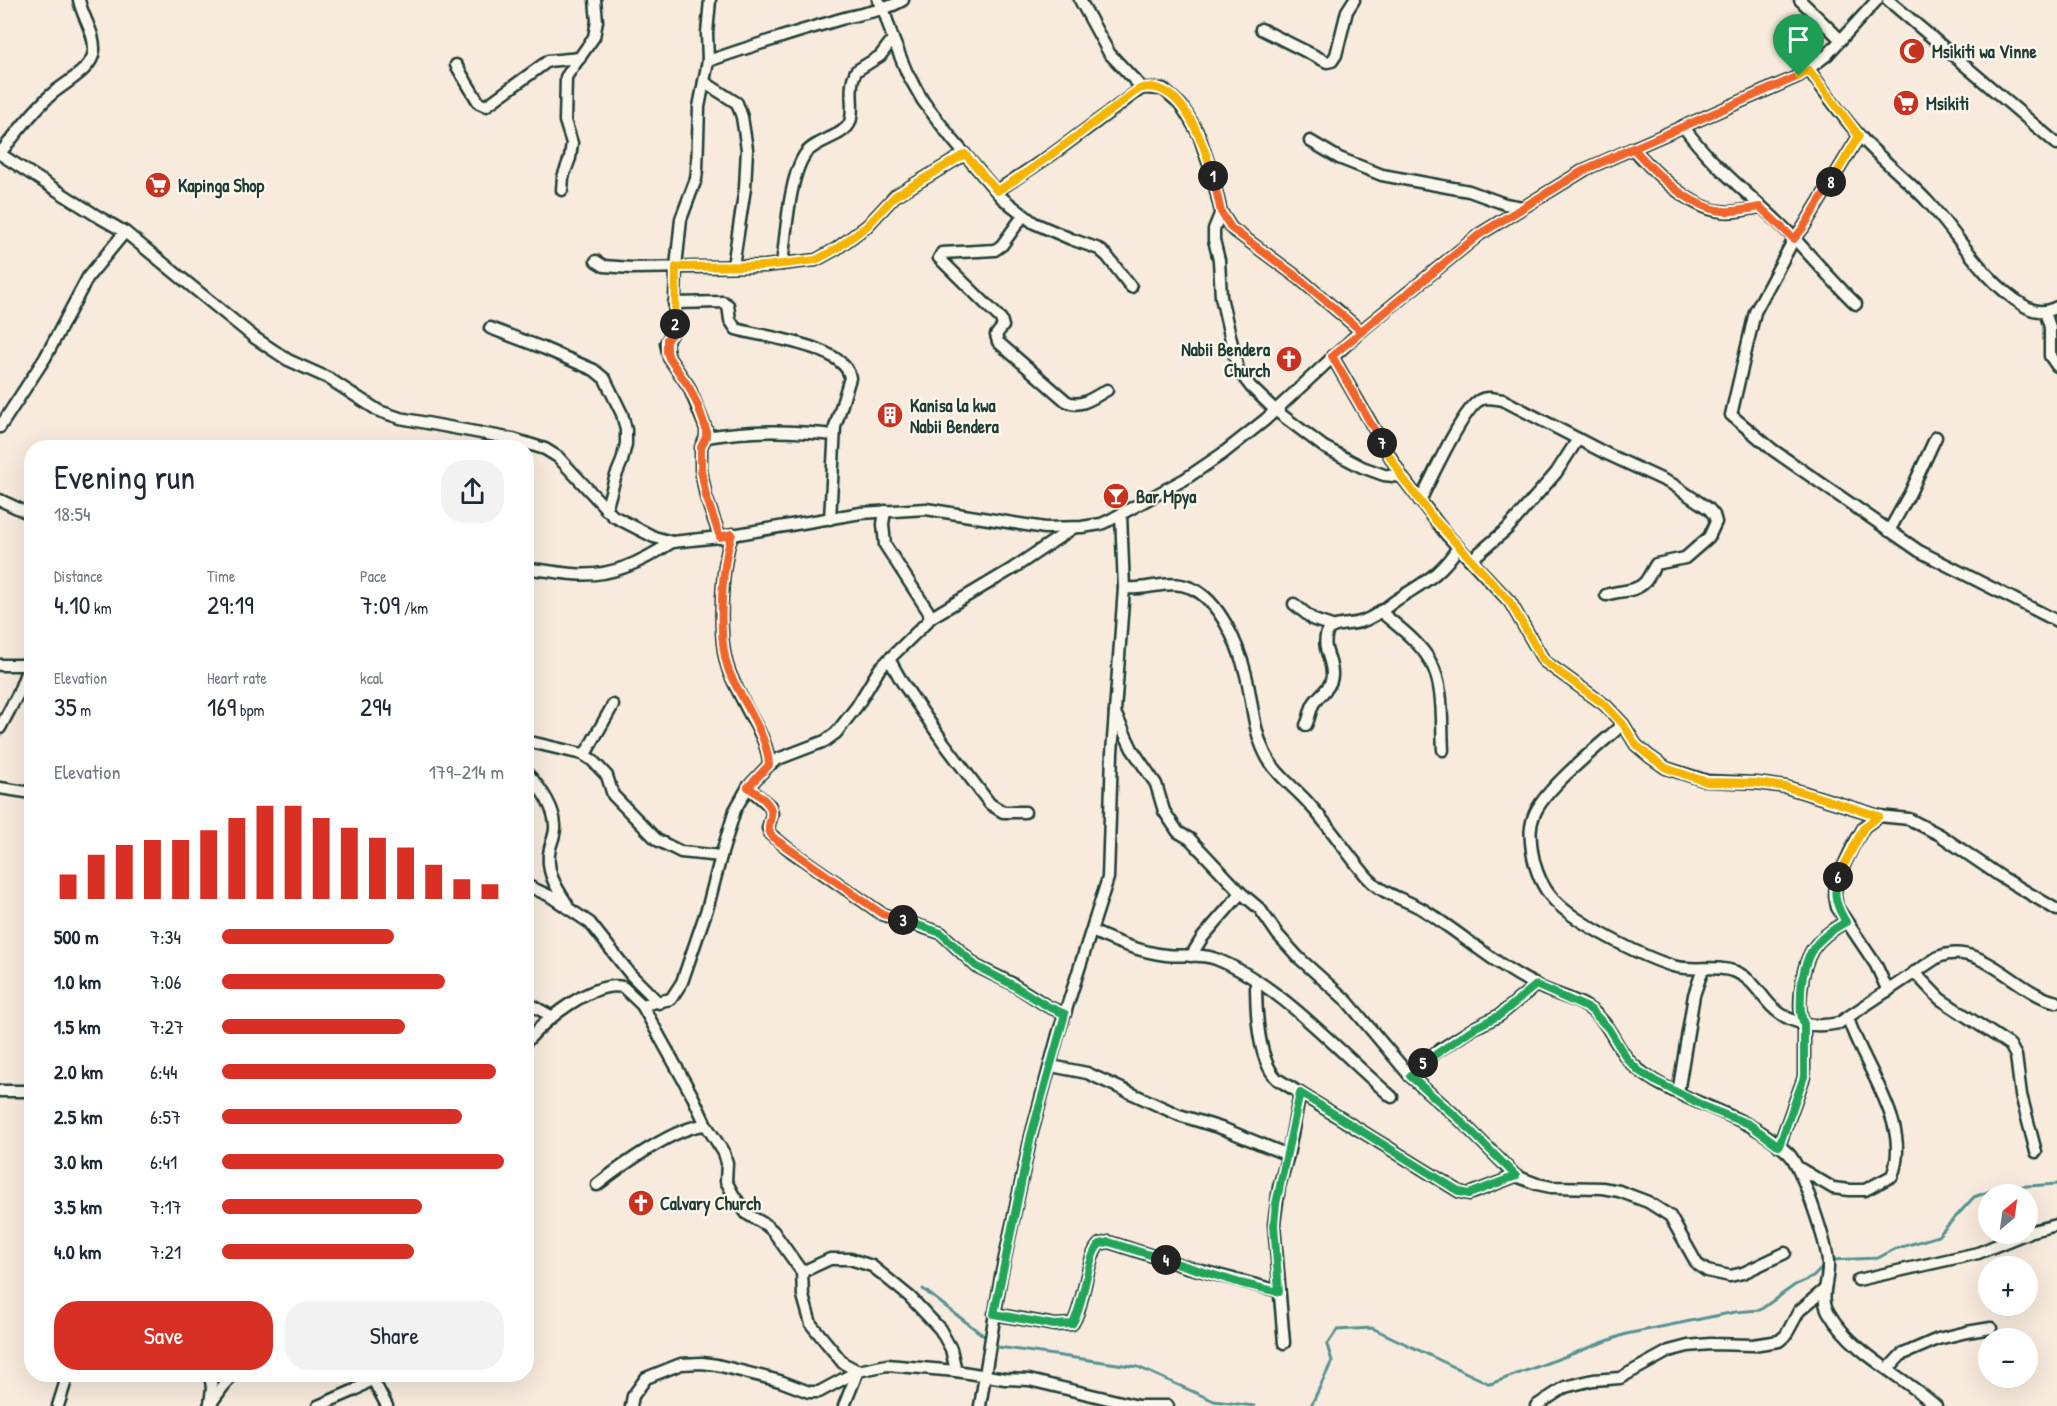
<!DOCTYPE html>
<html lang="en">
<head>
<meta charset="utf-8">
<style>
  :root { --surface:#fff; --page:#f2f2f3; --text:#1f2937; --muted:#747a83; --accent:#d93025 }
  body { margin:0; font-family:"Patrick Hand",sans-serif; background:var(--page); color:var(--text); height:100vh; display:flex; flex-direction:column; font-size:22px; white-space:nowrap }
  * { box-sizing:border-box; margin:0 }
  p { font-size:20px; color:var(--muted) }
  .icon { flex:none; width:33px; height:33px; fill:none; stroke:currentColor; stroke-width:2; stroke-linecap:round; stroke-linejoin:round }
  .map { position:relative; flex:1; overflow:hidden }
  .sheet { position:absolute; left:24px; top:440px; width:510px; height:942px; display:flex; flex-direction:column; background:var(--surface); border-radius:24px; box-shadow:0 6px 24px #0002 }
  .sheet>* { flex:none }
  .needle { width:39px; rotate:29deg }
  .controls { position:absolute; left:1978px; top:1184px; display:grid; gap:12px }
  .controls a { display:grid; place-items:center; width:60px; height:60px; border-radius:50%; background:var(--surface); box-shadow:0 6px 24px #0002; font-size:30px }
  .pin { position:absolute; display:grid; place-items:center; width:51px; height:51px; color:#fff; margin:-62px -26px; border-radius:50% 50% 50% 0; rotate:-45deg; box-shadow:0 0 6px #0007 }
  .pin .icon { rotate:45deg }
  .km { position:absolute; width:30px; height:30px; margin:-15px; border-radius:50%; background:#222; color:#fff; font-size:16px; line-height:30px; text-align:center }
  .round { display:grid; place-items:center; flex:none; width:63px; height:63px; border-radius:24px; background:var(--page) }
  .headline { display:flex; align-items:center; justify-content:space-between; height:102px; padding:0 30px }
  h1 { font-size:33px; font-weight:600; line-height:45px }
  .metrics { display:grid; grid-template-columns:repeat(3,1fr); gap:9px; height:102px; padding:6px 30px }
  .metrics div { display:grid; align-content:center }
  .metrics b { font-size:26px; font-weight:600 }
  .metrics small { font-size:16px; font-weight:400 }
  .metrics p { font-size:16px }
  .chart { height:168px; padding:12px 30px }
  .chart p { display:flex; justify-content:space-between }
  .chart svg { width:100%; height:108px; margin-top:6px; stroke:var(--accent); stroke-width:6 }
  .button { display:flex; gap:12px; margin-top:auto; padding:12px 30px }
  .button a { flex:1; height:69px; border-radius:24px; background:var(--accent); color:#fff; font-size:24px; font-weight:600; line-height:69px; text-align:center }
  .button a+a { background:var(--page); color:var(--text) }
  ul { padding:0 30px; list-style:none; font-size:20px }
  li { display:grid; grid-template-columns:96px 72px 1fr; align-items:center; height:45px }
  li i { height:15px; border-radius:8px; background:var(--accent) }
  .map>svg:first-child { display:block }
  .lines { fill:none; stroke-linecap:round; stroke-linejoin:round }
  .stream { stroke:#559292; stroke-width:3 }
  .minor-casing { stroke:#1f3d34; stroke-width:15 }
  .minor { stroke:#fbf7ec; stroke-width:10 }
  .split-1-casing { stroke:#fff; stroke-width:12 }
  .split-2-casing { stroke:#fff; stroke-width:12 }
  .split-3-casing { stroke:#fff; stroke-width:12 }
  .split-4-casing { stroke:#fff; stroke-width:12 }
  .split-5-casing { stroke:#fff; stroke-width:12 }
  .split-6-casing { stroke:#fff; stroke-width:12 }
  .split-7-casing { stroke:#fff; stroke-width:12 }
  .split-8-casing { stroke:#fff; stroke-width:12 }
  .split-9-casing { stroke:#fff; stroke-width:12 }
  .split-1 { stroke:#f0652b; stroke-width:8 }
  .split-2 { stroke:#f5b400; stroke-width:8 }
  .split-3 { stroke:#f0652b; stroke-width:8 }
  .split-4 { stroke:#22a559; stroke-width:8 }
  .split-5 { stroke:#22a559; stroke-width:8 }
  .split-6 { stroke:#22a559; stroke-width:8 }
  .split-7 { stroke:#f5b400; stroke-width:8 }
  .split-8 { stroke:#f0652b; stroke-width:8 }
  .split-9 { stroke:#f5b400; stroke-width:8 }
  .labels { text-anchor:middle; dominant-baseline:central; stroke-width:4.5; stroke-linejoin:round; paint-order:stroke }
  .poi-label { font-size:18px; font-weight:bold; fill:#1f3d34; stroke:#fbf7ec; text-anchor:start }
</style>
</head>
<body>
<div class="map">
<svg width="2057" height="1406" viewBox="0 0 2057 1406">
  <rect width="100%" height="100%" fill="#f8ebdd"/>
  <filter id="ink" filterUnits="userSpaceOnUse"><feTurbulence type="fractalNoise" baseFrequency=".0167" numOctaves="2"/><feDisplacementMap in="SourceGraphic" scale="12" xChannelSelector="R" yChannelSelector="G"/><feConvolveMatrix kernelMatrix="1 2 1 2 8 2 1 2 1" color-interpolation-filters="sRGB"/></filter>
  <g filter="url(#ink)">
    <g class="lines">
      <g class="stream">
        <polyline points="1831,1260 1878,1258 1895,1249 1938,1236 1974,1197 1999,1188 2057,1184"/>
        <polyline points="923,1289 988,1339"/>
        <polyline points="993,1344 998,1347 1138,1367 1214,1401 1254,1406"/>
        <polyline points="1311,1406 1332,1361 1327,1345 1337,1330 1372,1328 1490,1384 1626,1334 1735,1312 1760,1310 1795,1285 1813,1277 1824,1266"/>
      </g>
      <defs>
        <g id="minor">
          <polyline points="710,0 707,33 708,61 699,107 697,170 696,179 681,219 676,267 674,329 666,343 669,358 689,387 706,429 706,437 701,447 701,470 706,497 720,537"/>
          <polyline points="878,0 883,8 893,39 907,73 923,101 952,139 1002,198 1034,223 1071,239 1099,249 1107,256 1131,287"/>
          <polyline points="1080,0 1109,53 1142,88 1163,89 1180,104 1188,116 1199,135 1212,174 1221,212 1231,228 1300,279 1361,331"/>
          <polyline points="1800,0 1841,40"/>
          <polyline points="1888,0 2057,144"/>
          <polyline points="1261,29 1327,62 1332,61 1336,55 1347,11 1354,0"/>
          <path d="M708,61c44,-15 88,-29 133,-42 20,-6 44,-8 62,-19"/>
          <polyline points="456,65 479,103 486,106 548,61 580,58"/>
          <path d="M1809,70c16,22 32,45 50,65 21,24 47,43 69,67 32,35 54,77 95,103 12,8 22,8 34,2"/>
          <polyline points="704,82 737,103 742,117 747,149 745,188 733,266"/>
          <path d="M1683,126c30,42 71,71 107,108 22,23 43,48 66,70"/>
          <polyline points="1859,136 1803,228 1794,239 1755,312 1731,415 1773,450 1919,551 2057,621"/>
          <polyline points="1310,141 1339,158 1382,175 1469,191 1505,204 1522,207"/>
          <path d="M1633,148c19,22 52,55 81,62 16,4 31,0 46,-3"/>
          <path d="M0,153c17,-20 33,-43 53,-60 13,-11 40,-24 41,-43 1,-17 -12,-34 -15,-50"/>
          <polyline points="0,154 97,216 125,232 255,338 288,360 328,378 379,411 400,418 513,439 545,449 558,457 613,516 654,537 672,542 720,537 861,513 910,510 926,509 1045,528 1082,527 1101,524 1110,520 1185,479 1222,454 1265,420 1361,331 1480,234 1586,169 1799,76 1827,55 1877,0"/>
          <polyline points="562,190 563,177 570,158 572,143 565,121 566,77 594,37 597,21 595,0"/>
          <polyline points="997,191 1054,153 1142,88"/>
          <polyline points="1221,212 1214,229 1214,240 1219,260 1221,297 1238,370 1251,387 1275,410 1324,447 1362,467 1384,475 1402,477"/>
          <path d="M1023,216l-21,29 -7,5 -53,3 -3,5 62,61 2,7 -7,9 2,7 68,59c14,8 28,-4 41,-11"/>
          <polyline points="596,261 604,266 631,268 765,266 816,260 836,249 867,226 895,196 965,154"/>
          <path d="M782,264c4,-28 7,-89 24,-111 10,-13 39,-17 44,-31 5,-14 -2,-32 4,-46l2,-5 24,-15 13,-17"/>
          <path d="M674,303l49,-1 5,3 2,15 6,9c26,8 110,16 114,49l-15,49 -5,92"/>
          <polyline points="2045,312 2050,327 2050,356 2057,366"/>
          <polyline points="490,328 543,348 594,370 605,379 622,414 626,430 626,444 622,461 615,478 606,510"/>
          <polyline points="1332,356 1402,477 1446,534 1510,602 1544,661 1605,705 1623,724 1636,745 1649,756 1666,768 1707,781 1757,783 1786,787 1879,816 1909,819 1940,835 2000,876 2057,910"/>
          <polyline points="0,427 45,358 88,277 125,232"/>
          <path d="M706,437c45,-7 83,-7 128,-2"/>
          <polyline points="0,500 32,515"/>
          <path d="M1420,501c10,-20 43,-93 60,-101 7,-4 15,-1 23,0l104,54 65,30 37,25 5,6 2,7 -7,15 -24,21 -29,6c-4,6 -7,13 -11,18 -10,11 -26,8 -39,13"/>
          <polyline points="1889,531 1910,493 1936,437"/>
          <path d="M732,534c-11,34 -16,110 -1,142 5,11 11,23 16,33 10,19 21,34 22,56"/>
          <polyline points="1471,560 1507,529 1556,473 1578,439"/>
          <path d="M526,569c16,0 31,4 47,5 37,4 69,-12 99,-32"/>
          <path d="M1124,588c23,3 45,-10 67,0 29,12 48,59 55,87 7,29 7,58 22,84 11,19 29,30 42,46 21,23 38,50 58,73 15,17 35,20 54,31 39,24 72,55 114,76 16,9 35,12 51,22 21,13 27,36 42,54 7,8 15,13 24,19 44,27 98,36 136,74 12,12 39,92 39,110 1,17 -9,33 1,49 24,41 73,62 107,93"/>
          <polyline points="1294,604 1314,620 1332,626"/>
          <path d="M1380,611c17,15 39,30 50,50 15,25 11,62 13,89"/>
          <polyline points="930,618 1012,569 1073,528"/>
          <polyline points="889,659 902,682 944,743 990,804 1003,812 1025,812"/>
          <polyline points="0,665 32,665"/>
          <polyline points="1115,713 1132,749 1156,784 1164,811 1178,832 1190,839 1241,893 1260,909 1278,935 1299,958 1347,1001 1410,1076 1458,1118 1516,1176 1537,1184 1551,1187 1602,1188 1619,1191 1648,1202 1670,1216 1697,1264 1707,1271 1730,1276 1743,1273 1785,1253"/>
          <path d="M1623,724c-24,22 -73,60 -87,87 -7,14 -6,25 -4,40 3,19 9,35 22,49 21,23 89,57 119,66 21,6 43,-2 63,6 14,6 21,17 30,28 18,23 45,29 73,23l99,-66c44,-18 79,37 119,45"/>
          <path d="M1306,725c4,-7 4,-16 8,-22 7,-10 17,-15 18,-27 1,-18 -12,-27 -4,-46 10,-8 23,-4 35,-9 12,-4 22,-13 32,-20 27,-18 45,-25 63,-54"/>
          <polyline points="0,728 18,694 29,665"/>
          <polyline points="526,741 582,754 592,760 607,776 613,795 657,840 681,852 721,856"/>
          <polyline points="582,754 587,751 613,705"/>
          <path d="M526,772c13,14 28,33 29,53 1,7 -3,16 -5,23 -5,22 5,38 17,56"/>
          <polyline points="748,787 770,806 772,814 768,828 770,834 791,851 882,914 941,933 976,966 1011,983 1047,1006 1065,1014"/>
          <polyline points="0,788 32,793"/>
          <polyline points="1879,816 1864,827 1853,846 1836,882 1835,896 1837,907 1876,965 1888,991"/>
          <polyline points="526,885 550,896 590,923 631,975 659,1003"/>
          <path d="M1092,931c23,11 48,21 74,24 17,2 34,-2 50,4 64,25 124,94 176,138"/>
          <polyline points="1191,956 1202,938 1241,893"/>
          <polyline points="1914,972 1940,999 2010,1045 2016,1056 2021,1095 2036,1152"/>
          <path d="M1256,981c0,28 1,78 21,98l183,113 9,2 47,-18"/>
          <polyline points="526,1002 551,1016"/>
          <polyline points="642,1005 693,1097 706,1125 724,1153 727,1163 726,1181 734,1196 747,1214 766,1225 773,1231 802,1272 803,1296 811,1324 843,1363 858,1371"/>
          <path d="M526,1042c19,-22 67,-62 97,-55l19,18 29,-6 11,-17 26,-76 13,-50 14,-46 13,-23 21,-22 9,-6 47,-18 11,-8 21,-27 23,-38 47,-46 3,-4 -2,-7 -43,-66 -2,-21 2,-13"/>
          <polyline points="1051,1066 1087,1073 1179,1115 1224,1129 1288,1155"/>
          <polyline points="1410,1076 1435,1053 1474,1028 1500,1015 1536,985"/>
          <polyline points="0,1091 30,1091 32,1092"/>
          <polyline points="1678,1093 1694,995 1703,969"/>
          <path d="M1779,1146l25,-69v-53c-5,-11 -4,-22 -3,-33 3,-36 13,-52 45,-69"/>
          <path d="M1799,1168l34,20 16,2h16l27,-14c21,-51 -29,-109 -44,-158"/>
          <path d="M597,1185c24,-19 79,-59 109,-60"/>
          <polyline points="2028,1232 2057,1225"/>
          <polyline points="802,1272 830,1259 850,1259 872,1266 910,1297 940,1329 951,1349 956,1371"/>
          <polyline points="1858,1280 1978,1253 2027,1233"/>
          <path d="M994,1314l61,11 17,-1c12,-16 15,-71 28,-80 1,0 8,-2 9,-2l78,25 92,24"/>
          <polyline points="1284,1343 1274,1224 1279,1187 1288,1155 1300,1093"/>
          <polyline points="1888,1369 1901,1355 1938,1339 1967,1332 1991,1328"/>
          <polyline points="210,1374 212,1388 210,1404"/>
          <polyline points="370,1374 387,1406"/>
          <polyline points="58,1406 68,1374"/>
          <polyline points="209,1406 232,1374"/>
          <polyline points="318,1406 355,1390 372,1379"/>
          <polyline points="631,1406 633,1396 646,1378 681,1364 702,1363 717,1365 780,1381 809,1392 819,1392 858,1371"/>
          <polyline points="844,1406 858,1371 887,1365 956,1371 1005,1379 1029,1380 1138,1406 1168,1406"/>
          <polyline points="980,1406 1001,1276 1031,1136 1058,1035 1108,878 1112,753 1124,588 1121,514"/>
          <polyline points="1536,1406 1565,1387 1593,1380 1620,1378 1669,1351 1688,1346 1710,1344 1753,1345 1779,1341 1786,1335 1799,1311 1825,1289"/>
        </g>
      </defs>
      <use href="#minor" class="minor-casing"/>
      <use href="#minor" class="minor"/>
    </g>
  </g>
  <g class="lines" filter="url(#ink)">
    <defs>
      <polyline id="split-1" points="1213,176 1221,212 1231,228 1300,279 1361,331 1480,234 1586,169 1799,76"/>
      <path id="split-2" d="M675,324l1,-57 89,-1 51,-6 20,-11 31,-23 28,-30 70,-42 32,37c41,-24 77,-54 116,-82 7,-5 22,-19 29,-21 41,-9 63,60 71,88"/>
      <path id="split-3" d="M675,324l-1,8 -7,7v13l2,6 20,29 9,19 8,23v8l-5,10v23l5,26 14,41 12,-3c-11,34 -16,110 -1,142 13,27 37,60 38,89l-21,22c7,5 18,12 22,20 6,13 -9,19 5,32l107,75 21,6"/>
      <path id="split-4" d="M903,920l38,13 35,33 35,18 36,22 18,8 -34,122 -37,178 60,11 18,-1c12,-16 15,-71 28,-80 1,0 8,-2 9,-2l57,18"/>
      <polyline id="split-5" points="1166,1260 1240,1283 1279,1292 1274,1224 1276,1204 1300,1093 1460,1192 1469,1194 1516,1176 1458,1118 1410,1076 1423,1063"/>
      <path id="split-6" d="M1423,1063l51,-35 26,-13 36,-30 54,24 18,19 19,31 12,12 16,10 55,28 39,15 30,22 25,-69v-53c-5,-11 -3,-22 -3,-33 3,-36 13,-52 45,-69 -9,-15 -14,-27 -8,-45"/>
      <polyline id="split-7" points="1382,443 1402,477 1433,518 1510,602 1544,661 1605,705 1623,724 1636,745 1649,756 1666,768 1707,782 1757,783 1786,787 1879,816 1864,827 1838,877"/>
      <path id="split-8" d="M1382,443l-50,-87 148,-122 106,-65 47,-21c21,24 57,60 90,63 13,1 25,-2 37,-4l34,32 9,-11 28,-46"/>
      <polyline id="split-9" points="1799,76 1809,70 1859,136 1831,182"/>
    </defs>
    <use href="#split-1" class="split-1-casing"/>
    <use href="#split-2" class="split-2-casing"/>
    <use href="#split-3" class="split-3-casing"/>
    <use href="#split-4" class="split-4-casing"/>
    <use href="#split-5" class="split-5-casing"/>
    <use href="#split-6" class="split-6-casing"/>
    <use href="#split-7" class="split-7-casing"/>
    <use href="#split-8" class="split-8-casing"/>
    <use href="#split-9" class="split-9-casing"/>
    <use href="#split-1" class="split-1"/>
    <use href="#split-2" class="split-2"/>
    <use href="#split-3" class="split-3"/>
    <use href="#split-4" class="split-4"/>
    <use href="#split-5" class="split-5"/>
    <use href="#split-6" class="split-6"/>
    <use href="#split-7" class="split-7"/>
    <use href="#split-8" class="split-8"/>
    <use href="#split-9" class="split-9"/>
  </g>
  <defs>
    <symbol id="mosque-disc" viewBox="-11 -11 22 22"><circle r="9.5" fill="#c8321e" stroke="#fbf7ec"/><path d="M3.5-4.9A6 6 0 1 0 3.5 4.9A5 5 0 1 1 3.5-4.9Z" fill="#fff"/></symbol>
    <symbol id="supermarket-disc" viewBox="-11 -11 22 22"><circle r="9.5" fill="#c8321e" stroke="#fbf7ec"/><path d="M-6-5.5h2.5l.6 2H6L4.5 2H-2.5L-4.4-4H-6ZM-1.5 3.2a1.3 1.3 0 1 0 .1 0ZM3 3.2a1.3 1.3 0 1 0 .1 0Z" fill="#fff"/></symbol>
    <symbol id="church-disc" viewBox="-11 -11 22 22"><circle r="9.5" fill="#c8321e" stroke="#fbf7ec"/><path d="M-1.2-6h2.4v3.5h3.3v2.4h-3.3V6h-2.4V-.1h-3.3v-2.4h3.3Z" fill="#fff"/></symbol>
    <symbol id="building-disc" viewBox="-11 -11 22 22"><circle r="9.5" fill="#c8321e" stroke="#fbf7ec"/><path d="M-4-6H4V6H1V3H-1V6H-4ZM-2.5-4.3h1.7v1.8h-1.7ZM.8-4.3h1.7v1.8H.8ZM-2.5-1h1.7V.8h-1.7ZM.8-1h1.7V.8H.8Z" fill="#fff"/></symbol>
    <symbol id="bar-disc" viewBox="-11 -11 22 22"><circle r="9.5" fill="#c8321e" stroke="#fbf7ec"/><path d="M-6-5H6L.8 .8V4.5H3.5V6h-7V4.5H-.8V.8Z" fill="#fff"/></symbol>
  </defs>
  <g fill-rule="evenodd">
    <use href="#mosque-disc" x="1897" y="36" width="30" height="30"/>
    <use href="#supermarket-disc" x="1891" y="88" width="30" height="30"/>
    <use href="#supermarket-disc" x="143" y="170" width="30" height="30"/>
    <use href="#church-disc" x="1274" y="344" width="30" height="30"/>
    <use href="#building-disc" x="875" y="400" width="30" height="30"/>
    <use href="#bar-disc" x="1101" y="481" width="30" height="30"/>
    <use href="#church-disc" x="626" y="1188" width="30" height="30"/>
  </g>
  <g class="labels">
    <g class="poi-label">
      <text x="1932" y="51">Msikiti wa Vinne</text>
      <text x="1926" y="103">Msikiti</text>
      <text x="178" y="185">Kapinga Shop</text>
      <text x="1270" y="349" text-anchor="end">Nabii Bendera<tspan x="1270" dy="21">Church</tspan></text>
      <text x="910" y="405">Kanisa la kwa<tspan x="910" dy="21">Nabii Bendera</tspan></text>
      <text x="1136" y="496">Bar Mpya</text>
      <text x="660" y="1203">Calvary Church</text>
    </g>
  </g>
</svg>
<div class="controls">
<a><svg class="needle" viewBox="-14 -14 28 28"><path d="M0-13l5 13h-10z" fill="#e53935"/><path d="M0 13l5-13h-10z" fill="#747a83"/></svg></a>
<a>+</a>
<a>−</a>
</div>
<div class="pin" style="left:1799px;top:76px;background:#1e9e55"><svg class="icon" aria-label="arrive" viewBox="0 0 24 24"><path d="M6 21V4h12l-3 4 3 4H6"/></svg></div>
<b class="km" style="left:1213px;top:176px">1</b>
<b class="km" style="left:675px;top:324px">2</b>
<b class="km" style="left:903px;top:920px">3</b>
<b class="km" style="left:1166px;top:1260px">4</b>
<b class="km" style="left:1423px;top:1063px">5</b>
<b class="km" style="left:1838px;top:877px">6</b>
<b class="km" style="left:1382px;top:443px">7</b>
<b class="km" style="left:1831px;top:182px">8</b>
<section class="sheet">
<div class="headline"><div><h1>Evening run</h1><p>18:54</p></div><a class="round"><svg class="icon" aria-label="share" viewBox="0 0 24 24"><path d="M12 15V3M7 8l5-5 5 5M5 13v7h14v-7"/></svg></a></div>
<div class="metrics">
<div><p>Distance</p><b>4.10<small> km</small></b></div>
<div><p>Time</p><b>29:19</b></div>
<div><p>Pace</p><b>7:09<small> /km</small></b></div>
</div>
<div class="metrics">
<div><p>Elevation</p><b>35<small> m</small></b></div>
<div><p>Heart rate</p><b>169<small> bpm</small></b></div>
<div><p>kcal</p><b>294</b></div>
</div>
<div class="chart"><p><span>Elevation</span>179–214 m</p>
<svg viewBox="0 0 160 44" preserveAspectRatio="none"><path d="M5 44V34M15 44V26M25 44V22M35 44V20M45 44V20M55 44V16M65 44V11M75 44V6M85 44V6M95 44V11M105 44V15M115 44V19M125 44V23M135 44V30M145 44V36M155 44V38"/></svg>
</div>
<ul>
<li><b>500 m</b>7:34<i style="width:61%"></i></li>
<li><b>1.0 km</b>7:06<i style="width:79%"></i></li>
<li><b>1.5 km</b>7:27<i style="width:65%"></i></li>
<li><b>2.0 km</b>6:44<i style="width:97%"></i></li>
<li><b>2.5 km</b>6:57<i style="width:85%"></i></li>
<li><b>3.0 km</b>6:41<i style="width:100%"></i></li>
<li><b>3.5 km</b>7:17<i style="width:71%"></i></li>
<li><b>4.0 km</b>7:21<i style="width:68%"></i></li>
</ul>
<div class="button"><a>Save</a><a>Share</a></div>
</section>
</div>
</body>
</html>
